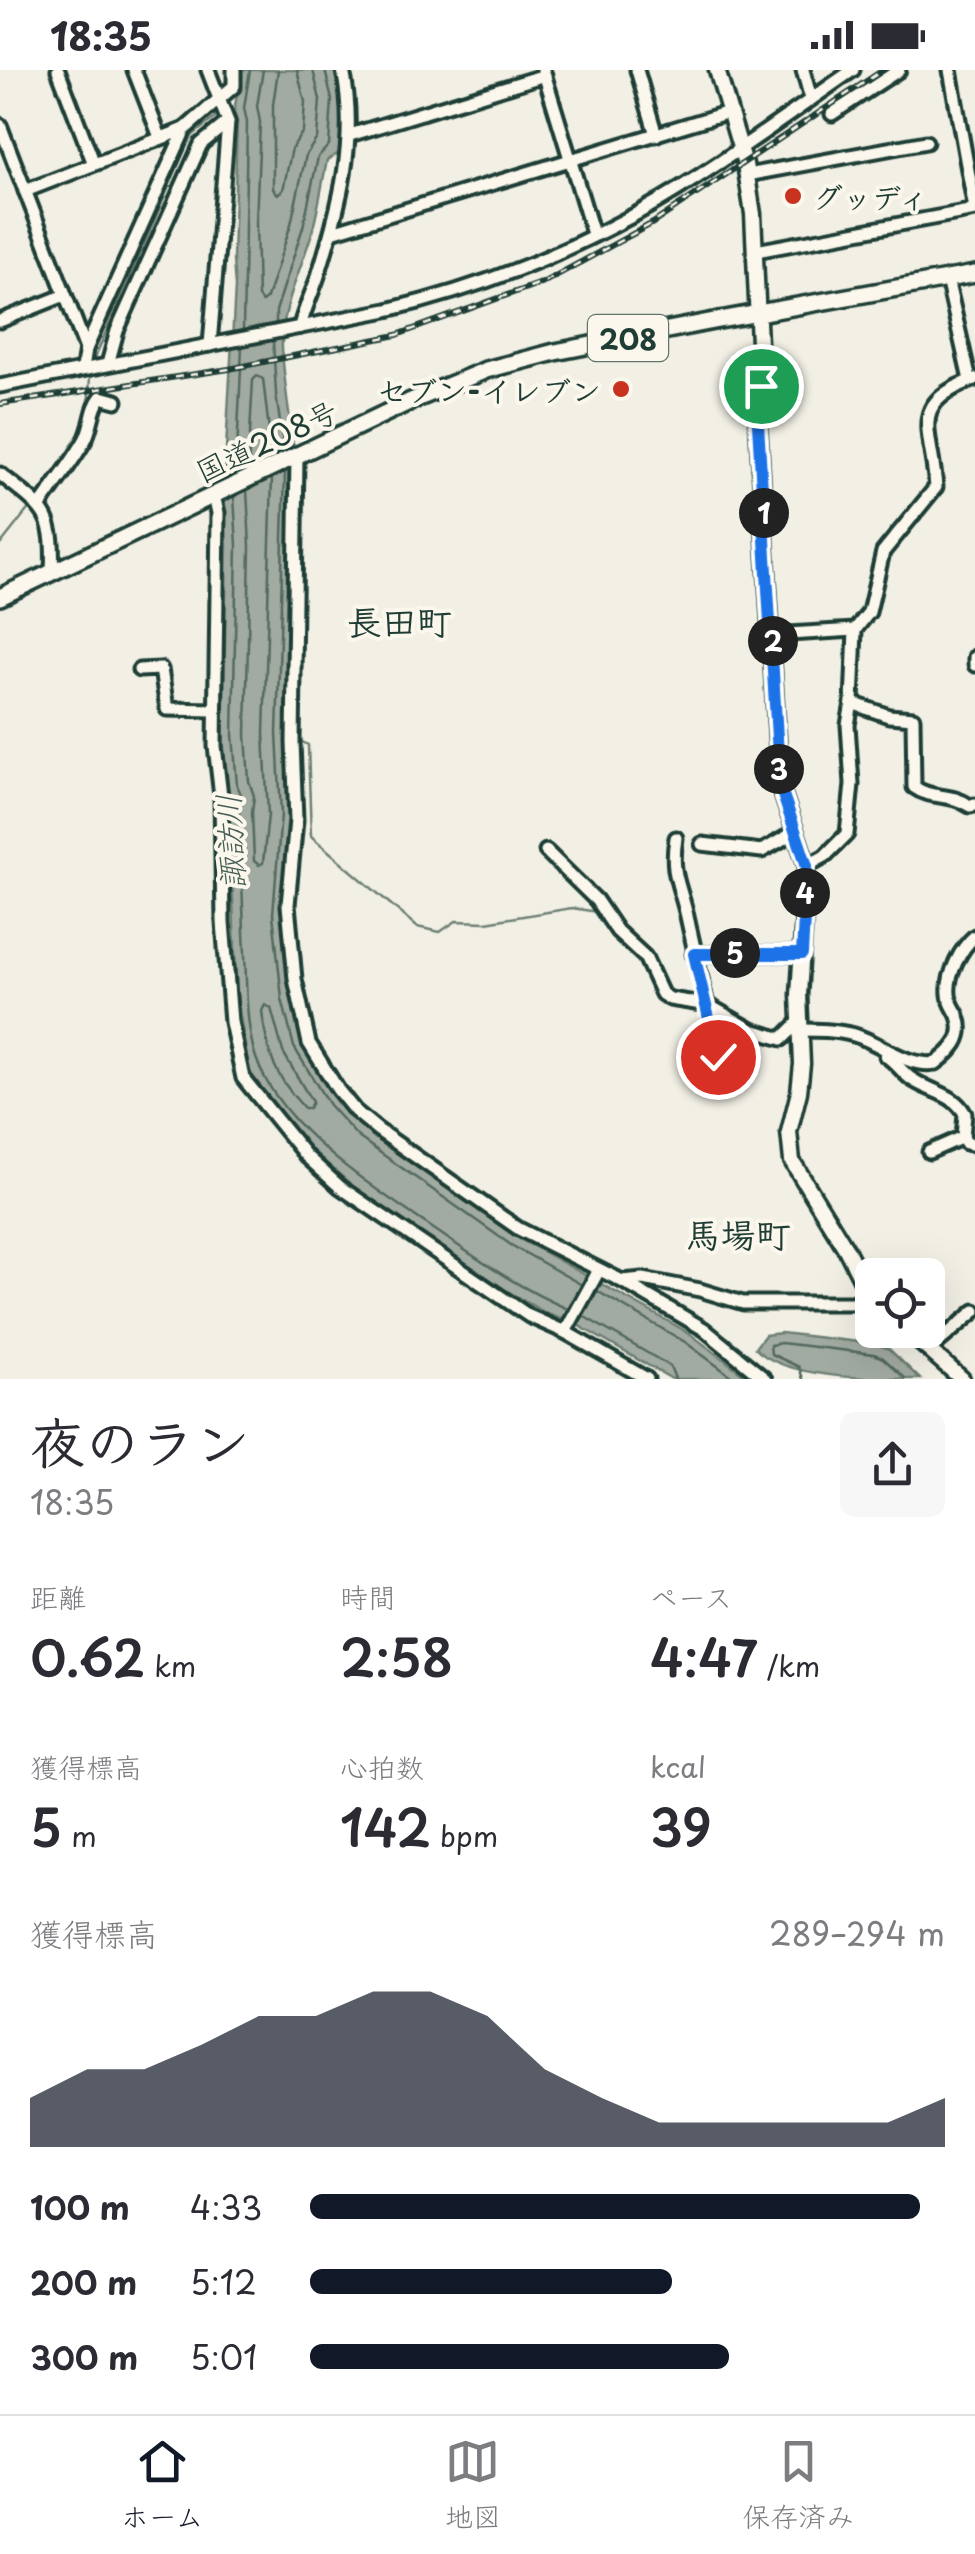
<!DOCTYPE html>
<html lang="ja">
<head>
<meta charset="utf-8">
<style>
  :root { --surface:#fff; --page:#f7f7f7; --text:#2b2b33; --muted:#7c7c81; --line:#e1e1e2; --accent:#111827 }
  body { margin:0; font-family:"Playpen Sans","Klee One",sans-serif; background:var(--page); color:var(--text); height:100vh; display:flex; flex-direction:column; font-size:38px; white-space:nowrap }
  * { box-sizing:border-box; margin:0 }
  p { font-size:32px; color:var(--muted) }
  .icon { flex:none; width:55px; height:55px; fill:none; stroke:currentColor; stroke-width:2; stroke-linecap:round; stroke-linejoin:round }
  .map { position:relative; height:1309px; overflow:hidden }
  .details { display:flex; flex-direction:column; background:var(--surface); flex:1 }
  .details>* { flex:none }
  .controls { position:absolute; left:855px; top:1188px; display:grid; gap:20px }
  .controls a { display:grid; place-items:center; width:90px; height:90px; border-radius:15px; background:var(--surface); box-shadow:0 10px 40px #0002; font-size:50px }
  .pin { position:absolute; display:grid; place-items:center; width:85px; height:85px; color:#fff; margin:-42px; border:5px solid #fff; border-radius:50%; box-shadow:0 2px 10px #0007 }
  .km { position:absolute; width:50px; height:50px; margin:-25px; border-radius:50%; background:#222; color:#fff; font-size:28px; line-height:50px; text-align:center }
  .round { display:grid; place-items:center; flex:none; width:105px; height:105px; border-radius:15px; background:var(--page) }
  .overview { display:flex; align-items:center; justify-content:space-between; height:170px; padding:0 30px }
  h1 { font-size:55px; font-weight:600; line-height:75px }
  .metrics { display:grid; grid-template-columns:repeat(3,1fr); gap:15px; height:170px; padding:10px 30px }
  .metrics div { display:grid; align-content:center }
  .metrics b { font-size:50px; font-weight:600 }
  .metrics small { font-size:28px; font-weight:400 }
  .metrics p { font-size:28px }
  .chart { height:280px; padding:20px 30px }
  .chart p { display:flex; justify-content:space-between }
  .chart svg { width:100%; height:180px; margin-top:10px; fill:var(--accent); opacity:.7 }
  ul { padding:0 30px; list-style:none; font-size:32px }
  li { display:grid; grid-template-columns:160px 120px 1fr; align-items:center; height:75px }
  li i { height:25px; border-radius:12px; background:var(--accent) }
  .status { display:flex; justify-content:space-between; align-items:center; height:70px; padding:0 50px; background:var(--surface); direction:ltr }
  .status svg { height:28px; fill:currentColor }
  .tabs { display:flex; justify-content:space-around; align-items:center; height:140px; border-top:2px solid var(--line); background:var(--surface); font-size:28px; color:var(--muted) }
  .tabs a { display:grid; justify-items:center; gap:5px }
  .tabs .active { color:var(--accent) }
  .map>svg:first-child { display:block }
  .water { fill:#a2aba1; stroke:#6e7f75; stroke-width:2.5 }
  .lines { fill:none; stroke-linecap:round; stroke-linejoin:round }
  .shore { stroke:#536960; stroke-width:2.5 }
  .stream { stroke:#6e7f75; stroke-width:2.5 }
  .minor-casing { stroke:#1f3d34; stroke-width:19 }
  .major-casing { stroke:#1f3d34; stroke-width:21 }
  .highway-casing { stroke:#1f3d34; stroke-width:22 }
  .minor { stroke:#fbf7ec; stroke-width:11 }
  .major { stroke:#fbf7ec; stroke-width:14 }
  .highway { stroke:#fbf7ec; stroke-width:15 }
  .rail-casing { stroke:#1f3d34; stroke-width:6 }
  .rail { stroke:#fbf7ec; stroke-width:2.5; stroke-dasharray:8; stroke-linecap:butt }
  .route-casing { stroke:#fff; stroke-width:20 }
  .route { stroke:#1a73e8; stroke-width:12 }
  .poi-dot { fill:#c8321e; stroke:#fbf7ec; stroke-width:4 }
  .labels { text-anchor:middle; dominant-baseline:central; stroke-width:8; stroke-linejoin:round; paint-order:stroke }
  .shield { fill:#fbf7ec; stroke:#61756b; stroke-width:2.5 }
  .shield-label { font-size:28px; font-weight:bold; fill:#1f3d34 }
  .poi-label { font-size:30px; font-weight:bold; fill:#1f3d34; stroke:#fbf7ec; text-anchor:start }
  .street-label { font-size:30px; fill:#1f3d34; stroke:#fbf7ec }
  .water-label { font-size:32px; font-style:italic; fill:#465e55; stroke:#fbf7ec }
  .quarter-label { font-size:35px; font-weight:bold; fill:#1f3d34; stroke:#fbf7ec }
</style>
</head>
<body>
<div class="status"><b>18:35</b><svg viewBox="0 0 49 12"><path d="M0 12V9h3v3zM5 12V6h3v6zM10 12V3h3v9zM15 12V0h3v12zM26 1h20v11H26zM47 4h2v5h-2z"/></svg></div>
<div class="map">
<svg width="975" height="1309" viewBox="0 0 975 1309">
  <rect width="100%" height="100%" fill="#f2f0e5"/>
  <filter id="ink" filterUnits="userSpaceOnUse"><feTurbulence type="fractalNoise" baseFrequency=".01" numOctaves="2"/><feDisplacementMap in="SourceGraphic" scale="20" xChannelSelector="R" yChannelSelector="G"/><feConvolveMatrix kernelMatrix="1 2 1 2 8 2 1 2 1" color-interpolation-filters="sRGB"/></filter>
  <g filter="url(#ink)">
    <g class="water">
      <path d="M241,0h93l8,30 -3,53 -12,7c-5,25 -9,51 -16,76 -11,35 -30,74 -29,111 2,42 11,82 13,123l-8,265 5,50 -4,6c5,32 -3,60 -4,92 -4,103 15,195 100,261l133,93 172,96 61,46h-78l-98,-56 -30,-11 -42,-24 -148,-101 -41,-35 -38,-43 -26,-39 -12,-73 -8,-194 3,-5 -5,-10 -4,-52 4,-191 -4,-41 12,-217 -2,-27 4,-138 -3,-10z"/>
      <path d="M781,1263l95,11 13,5 31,30c-48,0 -136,0 -165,-31l10,-13z"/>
    </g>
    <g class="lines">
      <g class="shore">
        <polyline points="263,0 257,36 260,52 256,154 258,227 262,232 267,228 291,154 306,85 317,68 320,30 313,0"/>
        <polyline points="278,0 273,35 273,119 278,124 283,120 292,78 303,61 305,32 297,0"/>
        <polyline points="276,254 276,241 303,157 318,87 329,75 332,30 325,0"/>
        <polyline points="243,260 247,52 244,38 250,0"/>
        <polyline points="273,271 276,324 284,380"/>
        <polyline points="248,398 253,310 257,306 263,309 272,386"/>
        <polyline points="285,402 277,663 281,744 273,844 282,929 294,977 329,1035 358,1067 511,1175 582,1215"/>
        <polyline points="236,404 242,277"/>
        <polyline points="247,420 250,476 246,665 249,711 254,726 252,742 254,791 259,795 263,793 268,745 264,663 272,408"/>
        <path d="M234,427l3,48 -4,190 4,50 5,12 -3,13c2,48 4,97 6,145 2,35 0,80 15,113 28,64 109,117 165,155 47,32 91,64 143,86"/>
        <path d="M265,935l6,3 12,44 29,50 -3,6h-5c-30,-33 -37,-54 -42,-97z"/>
        <polyline points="597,1221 685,1272 735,1309"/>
        <polyline points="583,1246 670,1296 675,1309"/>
        <polyline points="803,1309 799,1297 771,1284 770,1275 781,1273 874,1284 883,1288 906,1309"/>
      </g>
      <g class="stream">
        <polyline points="551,0 576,83"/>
        <polyline points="93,292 187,75 193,65 220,44"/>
        <polyline points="88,342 90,305"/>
        <polyline points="38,426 80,368"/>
        <polyline points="0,475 30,437"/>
        <polyline points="295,668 308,675 311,766 417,857 440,862 456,851 486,852 572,838 597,842"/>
      </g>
      <defs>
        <g id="minor">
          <polyline points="58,0 94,94"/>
          <polyline points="134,0 160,67"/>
          <polyline points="208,0 228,52 210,275"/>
          <polyline points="543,0 593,164"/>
          <polyline points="637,0 656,65"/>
          <polyline points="803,0 811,29"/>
          <polyline points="950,0 975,139"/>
          <polyline points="832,44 899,0"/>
          <polyline points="0,55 86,279"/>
          <polyline points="350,65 545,5"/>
          <polyline points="747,105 926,72"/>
          <polyline points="25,121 185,59"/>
          <polyline points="332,162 729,42"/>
          <polyline points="756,181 975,140"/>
          <polyline points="947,209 970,310"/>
          <polyline points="0,251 65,225"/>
          <path d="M300,257c4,-18 12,-33 18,-51 21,-68 40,-135 25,-206"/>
          <polyline points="108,294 117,261 201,74 228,52"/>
          <polyline points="83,298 86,279 185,59 234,16 234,0"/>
          <path d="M0,316l387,-76c86,-20 172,-54 249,-96 75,-42 146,-95 217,-144"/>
          <polyline points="297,387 293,672 296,750 288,835 295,909 309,973 338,1020 355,1041 378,1060 519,1159 622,1211 704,1259 765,1309"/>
          <path d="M0,404c44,35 55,38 52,98"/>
          <polyline points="214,425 218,443 215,676 221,726 223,852 231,952 243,1008 306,1086 340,1117 529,1246 565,1262 647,1309"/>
          <path d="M40,436c15,-22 32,-43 45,-66 8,-15 6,-31 16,-43l15,4"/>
          <polyline points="772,565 855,560"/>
          <polyline points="975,587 975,595"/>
          <polyline points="139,600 161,599 167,639 213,640"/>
          <path d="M852,633l37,13 24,2 1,69c18,13 35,5 56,19l5,-1"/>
          <path d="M676,768c-6,38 5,47 12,83 10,45 21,90 30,136"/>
          <polyline points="702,774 762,781 795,762"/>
          <polyline points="546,781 596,830 617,861 645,887 662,924 670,929 708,935 752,960 782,969 799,952"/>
          <path d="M807,796l18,-10 22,-22 5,-50 -4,-59 4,-22 3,-73 14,-18 14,-60 53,-65c-5,-60 -29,-83 39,-108"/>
          <polyline points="693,884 801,884"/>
          <path d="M799,960c18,0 37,0 55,5 28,8 53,33 82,28 16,-12 30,-25 22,-47 -3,-7 -9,-14 -9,-22 -2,-20 12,-46 26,-58"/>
          <path d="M886,986c10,6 15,15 24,22 19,14 43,14 55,36l-2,23 -34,15"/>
          <polyline points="963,1067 966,1073 975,1075"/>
          <polyline points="622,1211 643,1209 700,1220 743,1233 853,1233 868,1225"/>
          <polyline points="565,1262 599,1200"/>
          <polyline points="929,1280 975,1241"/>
        </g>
        <g id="major">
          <polyline points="717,0 745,94 753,144 761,316 758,354 779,701 782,722 807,796 799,925 802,994 799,1022 789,1062 792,1091 846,1179 872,1230"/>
          <polyline points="906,1260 962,1309"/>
        </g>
        <polyline id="highway" points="0,527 409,332 486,300 555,282 714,251 975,204"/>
      </defs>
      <use href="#minor" class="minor-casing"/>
      <use href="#major" class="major-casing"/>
      <use href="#highway" class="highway-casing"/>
      <use href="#minor" class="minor"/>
      <use href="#major" class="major"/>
      <use href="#highway" class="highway"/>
      <defs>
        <polyline id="rail" points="0,334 229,299 397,265 546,211 653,153 883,0"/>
      </defs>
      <use href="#rail" class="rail-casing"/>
      <use href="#rail" class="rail"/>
    </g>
  </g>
  <g class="lines" filter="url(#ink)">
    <defs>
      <polyline id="route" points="718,987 694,884 802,884 807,796 782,722 779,701 758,354 761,316"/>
    </defs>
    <use href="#route" class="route-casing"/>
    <use href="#route" class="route"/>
  </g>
  <g class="poi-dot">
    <circle cx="793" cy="126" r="10"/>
    <circle cx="621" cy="319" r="10"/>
  </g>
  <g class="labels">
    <rect class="shield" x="588" y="245" width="80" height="46" rx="8"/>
    <g class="shield-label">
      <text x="628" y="268">208</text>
    </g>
    <g class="poi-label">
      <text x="813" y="126">グッディ</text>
      <text x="601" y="319" text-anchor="end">セブン-イレブン</text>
    </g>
    <g class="street-label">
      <text transform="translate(266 370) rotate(-25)">国道208号</text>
    </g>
    <g class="water-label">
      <text transform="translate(229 772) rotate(-93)">諏訪川</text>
    </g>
    <g class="quarter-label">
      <text x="399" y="550">長田町</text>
      <text x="738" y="1163">馬場町</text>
    </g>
  </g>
</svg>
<div class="controls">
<a><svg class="icon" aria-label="locate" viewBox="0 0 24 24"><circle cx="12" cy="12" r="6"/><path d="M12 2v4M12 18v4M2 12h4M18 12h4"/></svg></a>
</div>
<div class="pin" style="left:761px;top:316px;background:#1e9e55"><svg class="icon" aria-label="arrive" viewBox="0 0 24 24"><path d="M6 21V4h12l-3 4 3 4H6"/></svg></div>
<div class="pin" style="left:718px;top:987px;background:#d93025"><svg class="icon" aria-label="check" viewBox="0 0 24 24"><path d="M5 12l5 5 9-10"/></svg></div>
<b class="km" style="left:764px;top:443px">1</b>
<b class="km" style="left:773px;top:571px">2</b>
<b class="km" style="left:779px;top:699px">3</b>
<b class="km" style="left:805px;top:823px">4</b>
<b class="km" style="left:735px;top:883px">5</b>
</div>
<section class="details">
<div class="overview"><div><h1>夜のラン</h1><p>18:35</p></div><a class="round"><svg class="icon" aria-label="share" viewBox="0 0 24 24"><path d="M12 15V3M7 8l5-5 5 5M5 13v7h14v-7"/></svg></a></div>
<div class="metrics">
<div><p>距離</p><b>0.62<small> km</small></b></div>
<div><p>時間</p><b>2:58</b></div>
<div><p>ペース</p><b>4:47<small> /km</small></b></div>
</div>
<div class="metrics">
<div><p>獲得標高</p><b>5<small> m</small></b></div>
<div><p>心拍数</p><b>142<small> bpm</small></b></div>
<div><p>kcal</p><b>39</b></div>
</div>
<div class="chart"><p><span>獲得標高</span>289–294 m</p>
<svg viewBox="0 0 160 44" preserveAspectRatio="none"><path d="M0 44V32L10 25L20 25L30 19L40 12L50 12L60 6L70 6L80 12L90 25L100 32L110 38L120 38L130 38L140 38L150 38L160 32V44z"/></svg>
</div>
<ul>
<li><b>100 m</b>4:33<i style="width:96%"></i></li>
<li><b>200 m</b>5:12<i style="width:57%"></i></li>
<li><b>300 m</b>5:01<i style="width:66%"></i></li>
</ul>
</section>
<nav class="tabs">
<a class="active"><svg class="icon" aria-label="home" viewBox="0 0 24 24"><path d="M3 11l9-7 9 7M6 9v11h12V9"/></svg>ホーム</a>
<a><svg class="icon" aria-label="map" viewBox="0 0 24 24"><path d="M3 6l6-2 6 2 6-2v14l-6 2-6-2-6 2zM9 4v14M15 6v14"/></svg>地図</a>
<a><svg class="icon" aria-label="saved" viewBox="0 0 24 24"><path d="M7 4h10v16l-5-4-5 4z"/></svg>保存済み</a>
</nav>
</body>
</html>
